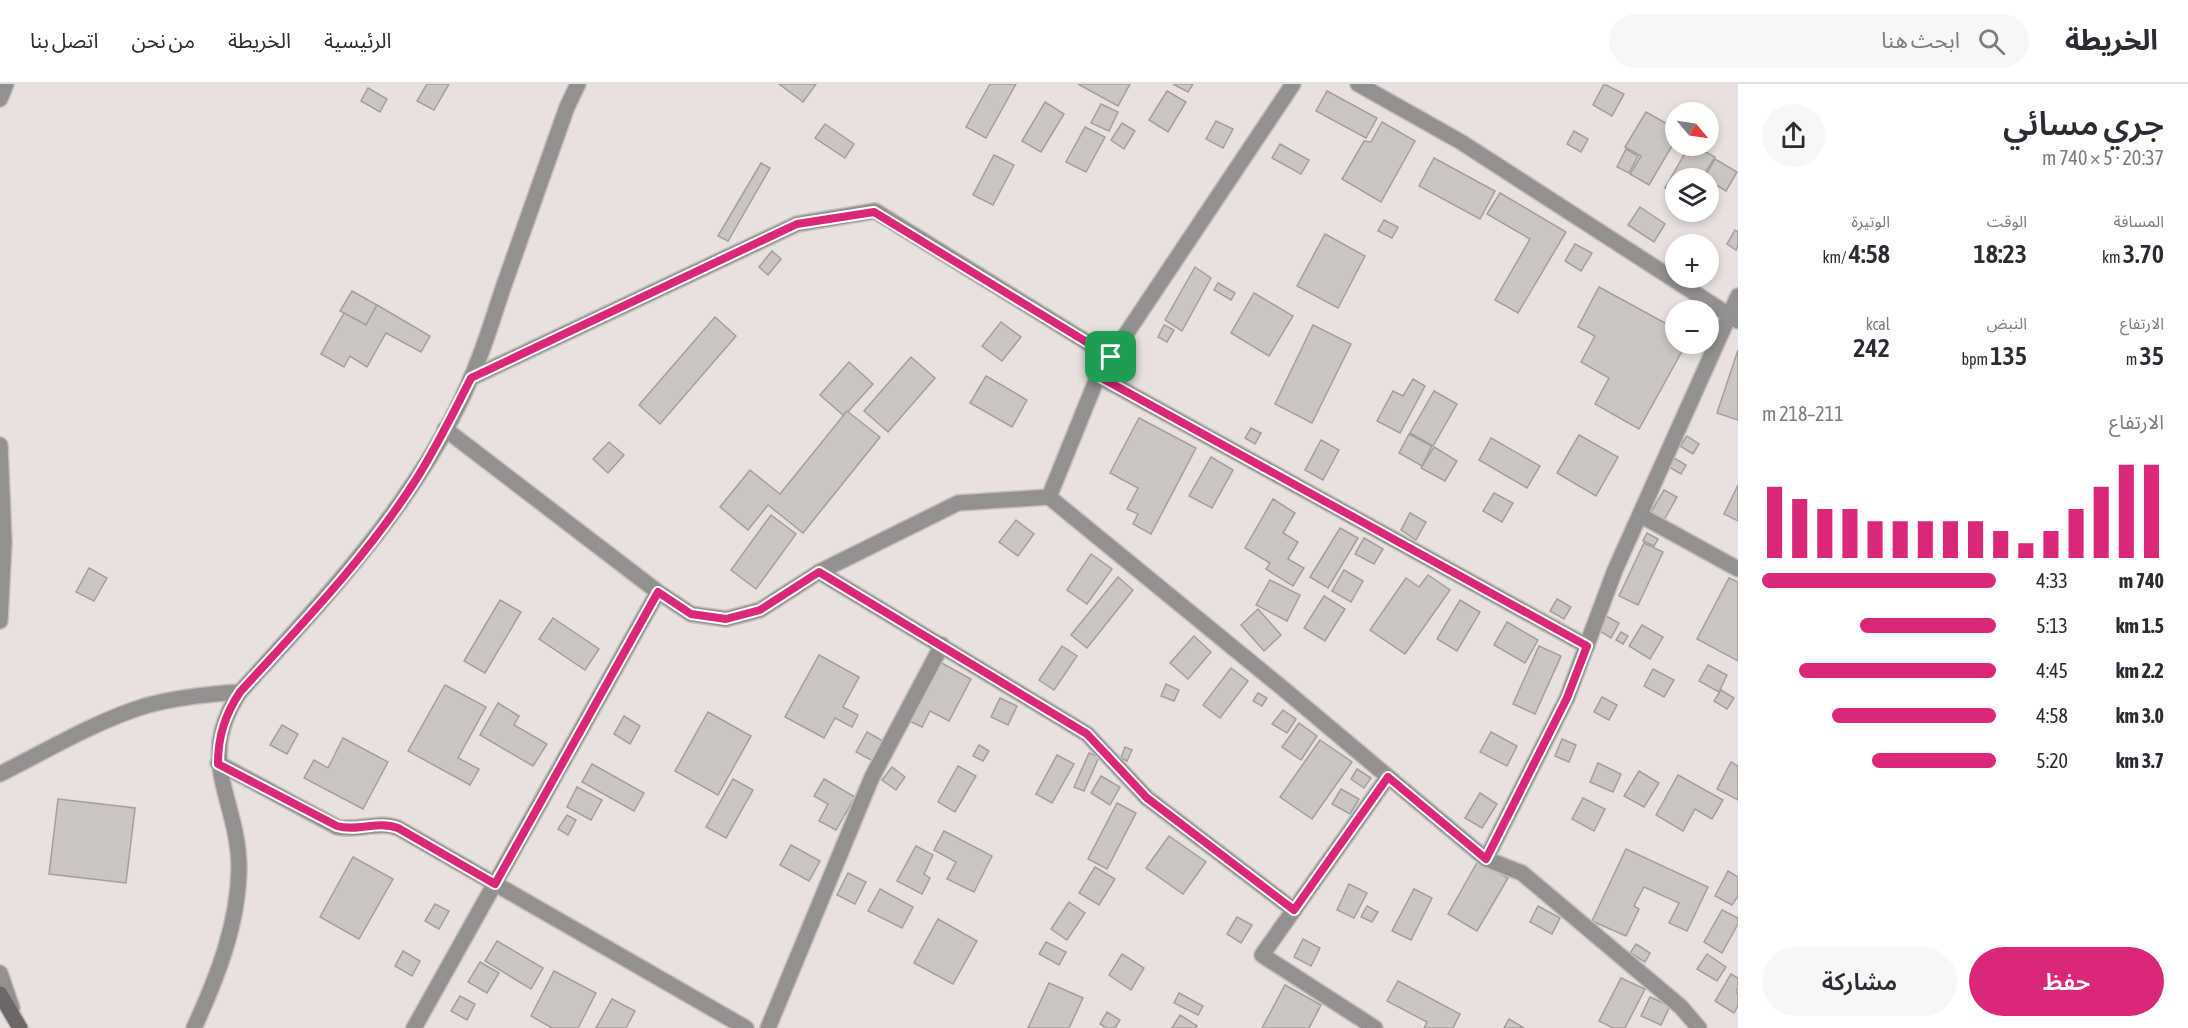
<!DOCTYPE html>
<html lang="ar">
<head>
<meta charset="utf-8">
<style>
  :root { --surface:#fff; --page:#f7f7f7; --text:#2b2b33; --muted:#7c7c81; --line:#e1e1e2; --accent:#db2777 }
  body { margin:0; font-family:"Asap Condensed","Noto Sans Arabic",sans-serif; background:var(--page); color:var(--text); direction:rtl; height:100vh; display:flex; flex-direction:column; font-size:22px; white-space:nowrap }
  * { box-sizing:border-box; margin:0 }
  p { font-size:20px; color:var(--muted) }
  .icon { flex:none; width:33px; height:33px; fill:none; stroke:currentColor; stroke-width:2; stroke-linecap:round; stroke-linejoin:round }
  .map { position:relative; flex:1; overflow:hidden; direction:ltr }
  .details { display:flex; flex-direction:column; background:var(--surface); width:450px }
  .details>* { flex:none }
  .needle { width:39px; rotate:119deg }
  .controls { position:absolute; left:1665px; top:18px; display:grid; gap:12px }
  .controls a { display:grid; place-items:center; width:54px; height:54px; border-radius:50%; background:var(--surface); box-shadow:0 3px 9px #0003; font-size:30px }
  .pin { position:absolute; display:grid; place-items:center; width:51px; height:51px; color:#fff; margin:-26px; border-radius:12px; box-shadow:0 3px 9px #0006 }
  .round { display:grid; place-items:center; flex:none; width:63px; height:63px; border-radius:32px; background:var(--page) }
  .overview { display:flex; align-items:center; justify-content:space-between; height:102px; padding:0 24px }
  h1 { font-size:33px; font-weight:600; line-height:45px }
  .stats { display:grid; grid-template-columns:repeat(3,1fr); gap:9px; height:102px; padding:6px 24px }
  .stats div { display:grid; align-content:center }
  .stats b { font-size:26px; font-weight:600 }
  .stats small { font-size:16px; font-weight:400 }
  .stats p { font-size:16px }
  .chart { height:168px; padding:12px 24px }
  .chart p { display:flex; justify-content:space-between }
  .chart svg { width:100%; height:108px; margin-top:6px; stroke:var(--accent); stroke-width:6 }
  .primary-button { display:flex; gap:12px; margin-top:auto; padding:12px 24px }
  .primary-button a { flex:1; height:69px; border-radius:36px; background:var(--accent); color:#fff; font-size:24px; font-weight:600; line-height:69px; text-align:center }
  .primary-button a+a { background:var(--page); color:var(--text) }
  ul { padding:0 24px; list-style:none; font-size:20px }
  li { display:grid; grid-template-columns:96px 72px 1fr; align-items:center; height:45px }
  li i { height:15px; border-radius:8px; background:var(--accent) }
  header { display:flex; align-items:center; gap:36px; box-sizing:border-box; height:84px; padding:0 30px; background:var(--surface); border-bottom:2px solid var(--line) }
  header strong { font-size:28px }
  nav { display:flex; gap:33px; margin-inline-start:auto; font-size:21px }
  .search { width:420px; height:54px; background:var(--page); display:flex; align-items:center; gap:15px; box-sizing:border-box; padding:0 21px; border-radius:33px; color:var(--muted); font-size:22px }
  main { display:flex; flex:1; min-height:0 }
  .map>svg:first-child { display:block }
  .building { fill:#cbc6c3; stroke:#a39e9b; stroke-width:1.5 }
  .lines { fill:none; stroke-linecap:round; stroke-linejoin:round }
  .street-casing { stroke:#c4bebd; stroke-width:18 }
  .secondary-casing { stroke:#c4bebd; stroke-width:18 }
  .street { stroke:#939090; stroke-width:15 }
  .secondary { stroke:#6c6869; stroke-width:15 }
  .route-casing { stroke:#fff; stroke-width:12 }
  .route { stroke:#db2777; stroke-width:8 }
</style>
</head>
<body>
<header>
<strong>الخريطة</strong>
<div class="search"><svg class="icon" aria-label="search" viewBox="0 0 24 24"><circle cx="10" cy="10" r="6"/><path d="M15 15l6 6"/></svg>ابحث هنا</div>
<nav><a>الرئيسية</a><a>الخريطة</a><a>من نحن</a><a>اتصل بنا</a></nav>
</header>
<main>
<section class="details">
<div class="overview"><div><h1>جري مسائي</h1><p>20:37 · 5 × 740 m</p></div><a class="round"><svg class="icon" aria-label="share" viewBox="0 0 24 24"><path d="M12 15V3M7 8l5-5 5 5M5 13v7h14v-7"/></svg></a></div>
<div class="stats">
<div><p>المسافة</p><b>3.70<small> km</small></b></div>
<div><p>الوقت</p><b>18:23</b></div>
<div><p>الوتيرة</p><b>4:58<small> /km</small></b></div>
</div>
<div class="stats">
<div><p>الارتفاع</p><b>35<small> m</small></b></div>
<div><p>النبض</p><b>135<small> bpm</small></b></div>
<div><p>kcal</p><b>242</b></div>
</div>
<div class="chart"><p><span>الارتفاع</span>211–218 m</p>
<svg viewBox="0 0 160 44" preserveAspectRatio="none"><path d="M5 44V15M15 44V20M25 44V24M35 44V24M45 44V29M55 44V29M65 44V29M75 44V29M85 44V29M95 44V33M105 44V38M115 44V33M125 44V24M135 44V15M145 44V6M155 44V6"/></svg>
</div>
<ul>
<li><b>740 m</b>4:33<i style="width:100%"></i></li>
<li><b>1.5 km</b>5:13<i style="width:58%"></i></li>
<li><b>2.2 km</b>4:45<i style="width:84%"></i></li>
<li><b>3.0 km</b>4:58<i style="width:70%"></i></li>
<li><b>3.7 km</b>5:20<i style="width:53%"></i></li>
</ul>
<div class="primary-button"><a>حفظ</a><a>مشاركة</a></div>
</section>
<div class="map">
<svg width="1738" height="944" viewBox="0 0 1738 944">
  <rect width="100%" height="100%" fill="#e8e1e0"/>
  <g class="building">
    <polygon points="427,0 449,0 434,26 417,17"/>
    <polygon points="779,0 816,0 803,18"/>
    <polygon points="990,0 1016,0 986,54 966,43"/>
    <polygon points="1078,0 1130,0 1118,22"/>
    <polygon points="1173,0 1193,0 1188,8"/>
    <polygon points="1604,0 1624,10 1612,32 1593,21"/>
    <polygon points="368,4 387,15 380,28 361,17"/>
    <polygon points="1167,7 1186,18 1168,48 1149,36"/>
    <polygon points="1327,7 1377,34 1366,54 1316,27"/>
    <polygon points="1045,18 1064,30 1041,68 1022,57"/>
    <polygon points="1101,20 1118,28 1109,47 1091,39"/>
    <polygon points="1646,28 1676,45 1676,55 1649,101 1630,90 1641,72 1625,63"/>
    <polygon points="1216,37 1233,45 1223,64 1206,55"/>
    <polygon points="1382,38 1415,57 1381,118 1342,95 1364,57 1371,58"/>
    <polygon points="1122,39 1135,47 1124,65 1111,56"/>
    <polygon points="825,40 854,60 845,74 815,54"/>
    <polygon points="1085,43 1105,53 1086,88 1066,78"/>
    <polygon points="1574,47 1588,55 1581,68 1567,60"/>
    <polygon points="1280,60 1309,76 1301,90 1272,74"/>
    <polygon points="1689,62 1695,62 1715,73 1702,94 1676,94 1676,110 1665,104"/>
    <polygon points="1626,65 1638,72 1629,89 1617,83"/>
    <polygon points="994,71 1014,81 993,121 973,111"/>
    <polygon points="1434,74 1495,107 1480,135 1419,102"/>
    <polygon points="1715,75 1737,88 1726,107 1708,96 1708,94 1704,94"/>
    <polygon points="761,79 770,84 728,157 718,152"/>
    <polygon points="1500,109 1566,148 1518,229 1495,216 1530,155 1487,130"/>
    <polygon points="1640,123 1665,140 1654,158 1628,141"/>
    <polygon points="1384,136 1398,143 1392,154 1378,147"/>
    <polygon points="1735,146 1738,148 1738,162 1736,166 1727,160"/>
    <polygon points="1325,150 1365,172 1338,224 1297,202"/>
    <polygon points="1575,160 1592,169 1581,187 1565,177"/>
    <polygon points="772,167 781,175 768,191 759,183"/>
    <polygon points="1195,183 1211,194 1182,247 1165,236"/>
    <polygon points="1218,199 1235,209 1231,216 1214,206"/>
    <polygon points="1599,203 1676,245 1676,260 1686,260 1639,345 1595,320 1609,294 1581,278 1595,252 1578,243"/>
    <polygon points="352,207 377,221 366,241 340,227"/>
    <polygon points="1254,209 1293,232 1269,272 1231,249"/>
    <polygon points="377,221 430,252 421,268 386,249 367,283 350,272 344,283 321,270 344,229 366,241"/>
    <polygon points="715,233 736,252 660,340 639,321"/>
    <polygon points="1001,238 1021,253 1002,277 982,262"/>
    <polygon points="1164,241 1174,246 1167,258 1158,253"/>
    <polygon points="1313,241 1351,260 1312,339 1275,320"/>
    <polygon points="1738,266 1738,336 1717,329"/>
    <polygon points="911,273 935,294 888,348 864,327"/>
    <polygon points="849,278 873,300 844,332 820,311"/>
    <polygon points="986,292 1027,316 1012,343 970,319"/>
    <polygon points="1413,295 1425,302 1400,349 1377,337 1393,307 1403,312"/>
    <polygon points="1434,307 1457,320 1433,362 1410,349"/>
    <polygon points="847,327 880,353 803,449 768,421 748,446 720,423 750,386 780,410"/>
    <polygon points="1139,334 1196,364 1151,450 1133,440 1138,430 1127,425 1138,404 1110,389"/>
    <polygon points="1251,344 1261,349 1255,360 1245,354"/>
    <polygon points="1409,350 1432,362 1422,382 1399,369"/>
    <polygon points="1579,351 1618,373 1596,412 1557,389"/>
    <polygon points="1687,352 1699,360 1693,370 1680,362"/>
    <polygon points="1491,354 1540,382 1527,404 1479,376"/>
    <polygon points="1321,356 1339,366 1323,396 1305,386"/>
    <polygon points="609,358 624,371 608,389 593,375"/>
    <polygon points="1434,363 1457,377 1445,397 1421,384"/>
    <polygon points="1211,373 1233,386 1212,424 1189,412"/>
    <polygon points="1674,374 1686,381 1681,390 1669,383"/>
    <polygon points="1738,401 1738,437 1724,430"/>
    <polygon points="1664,406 1677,413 1664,436 1651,428"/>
    <polygon points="1494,409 1513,419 1502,438 1483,427"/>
    <polygon points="1273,415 1295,429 1283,449 1298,458 1288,475 1304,484 1293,502 1266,485 1270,479 1245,464"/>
    <polygon points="1410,429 1426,438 1416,456 1401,446"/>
    <polygon points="771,431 796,450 756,505 731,486"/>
    <polygon points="1016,436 1034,450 1018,472 999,458"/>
    <polygon points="1340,444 1358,454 1328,504 1310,493"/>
    <polygon points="1647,449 1658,455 1654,462 1643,457"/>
    <polygon points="1364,454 1383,465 1374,480 1355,470"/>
    <polygon points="1644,459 1663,468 1638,521 1619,512"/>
    <polygon points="1091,470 1112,485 1087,520 1067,506"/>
    <polygon points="89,484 107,494 94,517 76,508"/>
    <polygon points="1344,486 1363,497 1351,518 1332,507"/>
    <polygon points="1428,491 1450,506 1405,570 1370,546 1406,494 1419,503"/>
    <polygon points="1118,493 1133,506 1087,564 1071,551"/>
    <polygon points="1729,494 1738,498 1738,577 1697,555"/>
    <polygon points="1270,496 1300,511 1287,537 1256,521"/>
    <polygon points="1324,512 1345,525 1325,557 1304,544"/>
    <polygon points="1557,515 1571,523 1564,535 1550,527"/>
    <polygon points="500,516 521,528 485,589 464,577"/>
    <polygon points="1460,516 1480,528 1457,567 1437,555"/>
    <polygon points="1258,525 1281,551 1264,567 1241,541"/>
    <polygon points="1606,532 1619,539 1611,554 1598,546"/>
    <polygon points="553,534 599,565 585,586 539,555"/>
    <polygon points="1507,538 1538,556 1525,579 1494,561"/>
    <polygon points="1642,541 1663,553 1650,575 1629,562"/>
    <polygon points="1621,548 1628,552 1623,560 1616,556"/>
    <polygon points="1194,552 1211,568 1188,595 1170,579"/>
    <polygon points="1062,562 1077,572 1054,606 1039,596"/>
    <polygon points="1539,562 1561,572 1535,630 1513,620"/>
    <polygon points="819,571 859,593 843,623 858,631 852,643 835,634 824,654 785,633"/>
    <polygon points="938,577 971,595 949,637 930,627 922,643 907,636"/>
    <polygon points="1708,581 1727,591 1719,608 1699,597"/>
    <polygon points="1231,584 1248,597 1220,634 1203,621"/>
    <polygon points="1653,585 1674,596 1664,613 1644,602"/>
    <polygon points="1166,600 1179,606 1174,617 1161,612"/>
    <polygon points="445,601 486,623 458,674 479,685 470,701 408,667"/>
    <polygon points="1721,606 1734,614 1727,625 1714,617"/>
    <polygon points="1258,609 1267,614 1262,622 1253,617"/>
    <polygon points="1602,613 1617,621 1609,636 1594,628"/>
    <polygon points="1000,614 1017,622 1008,641 991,633"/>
    <polygon points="498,619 519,632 514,641 547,660 533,682 480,651"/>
    <polygon points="1283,626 1296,635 1287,649 1272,640"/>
    <polygon points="708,628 751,652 718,711 675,687"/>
    <polygon points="624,632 640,642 630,660 614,650"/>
    <polygon points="1299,639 1317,652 1301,676 1282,663"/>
    <polygon points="282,641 298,650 287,670 270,661"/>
    <polygon points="867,648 883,657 873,677 856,668"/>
    <polygon points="1491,648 1517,662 1507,682 1480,668"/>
    <polygon points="343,654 388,678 363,725 304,694 314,676 328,684"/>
    <polygon points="1562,655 1576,661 1569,678 1555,672"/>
    <polygon points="1320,656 1352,678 1312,735 1280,713"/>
    <polygon points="979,661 989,667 983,677 973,672"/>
    <polygon points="1125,663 1132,666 1127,677 1121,674"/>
    <polygon points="1089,669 1099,673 1084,707 1074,703"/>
    <polygon points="1057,671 1074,680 1052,719 1036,710"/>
    <polygon points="1731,678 1738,682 1738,716 1717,705"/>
    <polygon points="1598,679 1621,690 1613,708 1590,698"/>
    <polygon points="592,680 644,709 634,727 582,698"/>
    <polygon points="958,682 976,692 955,728 938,718"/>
    <polygon points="892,683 905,693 896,706 882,696"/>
    <polygon points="1357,685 1371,694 1364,704 1351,695"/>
    <polygon points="1639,687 1659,699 1644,723 1624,712"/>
    <polygon points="1678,691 1723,716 1712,735 1695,725 1683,747 1656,731"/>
    <polygon points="1101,692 1120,703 1110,721 1091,709"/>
    <polygon points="733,695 753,706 726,754 706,743"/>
    <polygon points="824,695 855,713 836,746 819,737 828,720 814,712"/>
    <polygon points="577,703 602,716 591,736 567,723"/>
    <polygon points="1341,705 1359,715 1350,730 1332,720"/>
    <polygon points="1480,709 1497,720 1482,744 1465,734"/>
    <polygon points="1583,714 1605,725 1594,747 1572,735"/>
    <polygon points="58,715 135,724 126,799 49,790"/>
    <polygon points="1117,719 1136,729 1107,785 1088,775"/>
    <polygon points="567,731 576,736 568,751 558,745"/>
    <polygon points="944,747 992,772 974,808 947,795 956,778 934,766"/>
    <polygon points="1169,752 1206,778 1183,810 1146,784"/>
    <polygon points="791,761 820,777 809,797 780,781"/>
    <polygon points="916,762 933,771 924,790 930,794 922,810 897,797"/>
    <polygon points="1626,765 1708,803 1687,847 1669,839 1679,819 1644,803 1634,822 1639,825 1626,852 1592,837"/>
    <polygon points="353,773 393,795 359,855 320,833"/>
    <polygon points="1478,777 1508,794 1477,847 1448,830"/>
    <polygon points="1095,783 1115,795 1099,821 1079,809"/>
    <polygon points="1728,787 1738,793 1738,812 1732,821 1715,812"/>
    <polygon points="848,789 866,798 855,820 837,811"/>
    <polygon points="1349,800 1367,809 1354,834 1337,826"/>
    <polygon points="880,805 913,823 902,844 868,827"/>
    <polygon points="1414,805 1432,814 1411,856 1392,847"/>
    <polygon points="1069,818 1085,829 1067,856 1051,845"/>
    <polygon points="435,820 449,827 439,845 425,837"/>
    <polygon points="1367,822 1378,828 1372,838 1361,833"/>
    <polygon points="1538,822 1560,834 1552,850 1530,838"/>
    <polygon points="1722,826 1738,834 1738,840 1722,869 1704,858"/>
    <polygon points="1237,833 1252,841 1241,859 1227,850"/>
    <polygon points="938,835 977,857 953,900 914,879"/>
    <polygon points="1303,855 1320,864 1311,882 1294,873"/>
    <polygon points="497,857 543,884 531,905 485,877"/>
    <polygon points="1046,858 1066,868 1059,881 1039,870"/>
    <polygon points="1636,860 1650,869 1645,878 1630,869"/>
    <polygon points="403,867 420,877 412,892 395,882"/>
    <polygon points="1122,870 1144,884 1131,906 1109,891"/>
    <polygon points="1707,870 1726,883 1717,897 1697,885"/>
    <polygon points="480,878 499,889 487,909 468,898"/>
    <polygon points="554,887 596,909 578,944 552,944 531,932"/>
    <polygon points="1731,890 1738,894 1738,904 1736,908 1738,910 1738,922 1734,929 1715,917"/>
    <polygon points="1621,894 1645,905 1625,944 1613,944 1599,937"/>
    <polygon points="1398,897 1460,930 1453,944 1424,944 1427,938 1387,917"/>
    <polygon points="1049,899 1083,914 1069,944 1028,944"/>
    <polygon points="1285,901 1321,921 1309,944 1262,944"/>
    <polygon points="1179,909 1203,922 1198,931 1174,919"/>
    <polygon points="460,912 475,920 467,936 451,927"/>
    <polygon points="1650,913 1670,922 1661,941 1641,932"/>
    <polygon points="612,915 635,927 626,944 596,944"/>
    <polygon points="1107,928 1120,936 1115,944 1107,944 1100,940"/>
    <polygon points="1180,931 1197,942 1195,944 1172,944"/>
    <polygon points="1509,935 1524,944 1504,944"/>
  </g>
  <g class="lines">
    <defs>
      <g id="street">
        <polyline points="1293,0 1098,292 1049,413 1286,607 1486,775 1522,789 1681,923 1699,944"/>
        <polyline points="1358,0 1461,58 1738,237"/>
        <polyline points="0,15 6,0"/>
        <polyline points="1098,292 1587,562"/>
        <polyline points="471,294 797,140 875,127 1111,273"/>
        <polyline points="445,345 658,508 691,530 726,535 760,526 819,488 958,419 1049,413"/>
        <polyline points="0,361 4,458 0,537"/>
        <polyline points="1640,431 1738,485"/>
        <polyline points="819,488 1087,650 1147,714 1294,826"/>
        <path d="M218,679l119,64c21,5 40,-7 61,1l348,200"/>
        <path d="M0,690c46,-23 96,-53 145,-68 32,-9 63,-12 95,-14"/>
        <polyline points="1486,775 1567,614 1615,486 1738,212"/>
        <polyline points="0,889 12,924"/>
        <path d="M194,944c23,-50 44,-103 45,-159 0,-70 -45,-108 1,-177 87,-96 179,-192 231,-314 13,-29 22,-60 32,-90 21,-60 43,-120 64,-181l11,-23"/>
        <polyline points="414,944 658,508"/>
        <polyline points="768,944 872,693 942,561"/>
        <polyline points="1375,944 1262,871 1388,693"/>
      </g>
      <polyline id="secondary" points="0,910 20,944"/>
    </defs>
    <use href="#street" class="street-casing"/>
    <use href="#secondary" class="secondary-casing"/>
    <use href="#street" class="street"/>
    <use href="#secondary" class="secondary"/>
  </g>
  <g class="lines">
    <defs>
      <path id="route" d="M874,128l237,145 -13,19 489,270 -20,52 -81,161 -98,-82 -94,133 -147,-112 -60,-64 -268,-162 -59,38 -34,9 -35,-5 -33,-22 -163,292 -97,-56c-21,-8 -40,4 -61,-2l-119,-62c0,-28 7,-49 22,-72 62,-68 127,-135 177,-214 20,-32 37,-66 54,-100l326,-154z"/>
    </defs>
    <use href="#route" class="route-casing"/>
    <use href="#route" class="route"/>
  </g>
</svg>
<div class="controls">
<a><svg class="needle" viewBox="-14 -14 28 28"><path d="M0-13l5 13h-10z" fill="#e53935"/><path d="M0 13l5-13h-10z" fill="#7c7c81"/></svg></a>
<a><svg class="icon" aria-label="layers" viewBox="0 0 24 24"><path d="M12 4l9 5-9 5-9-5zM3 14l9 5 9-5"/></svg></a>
<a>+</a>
<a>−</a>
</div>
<div class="pin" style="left:1111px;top:273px;background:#1e9e55"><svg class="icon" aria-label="arrive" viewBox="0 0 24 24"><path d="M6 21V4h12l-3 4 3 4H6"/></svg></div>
</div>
</main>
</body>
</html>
